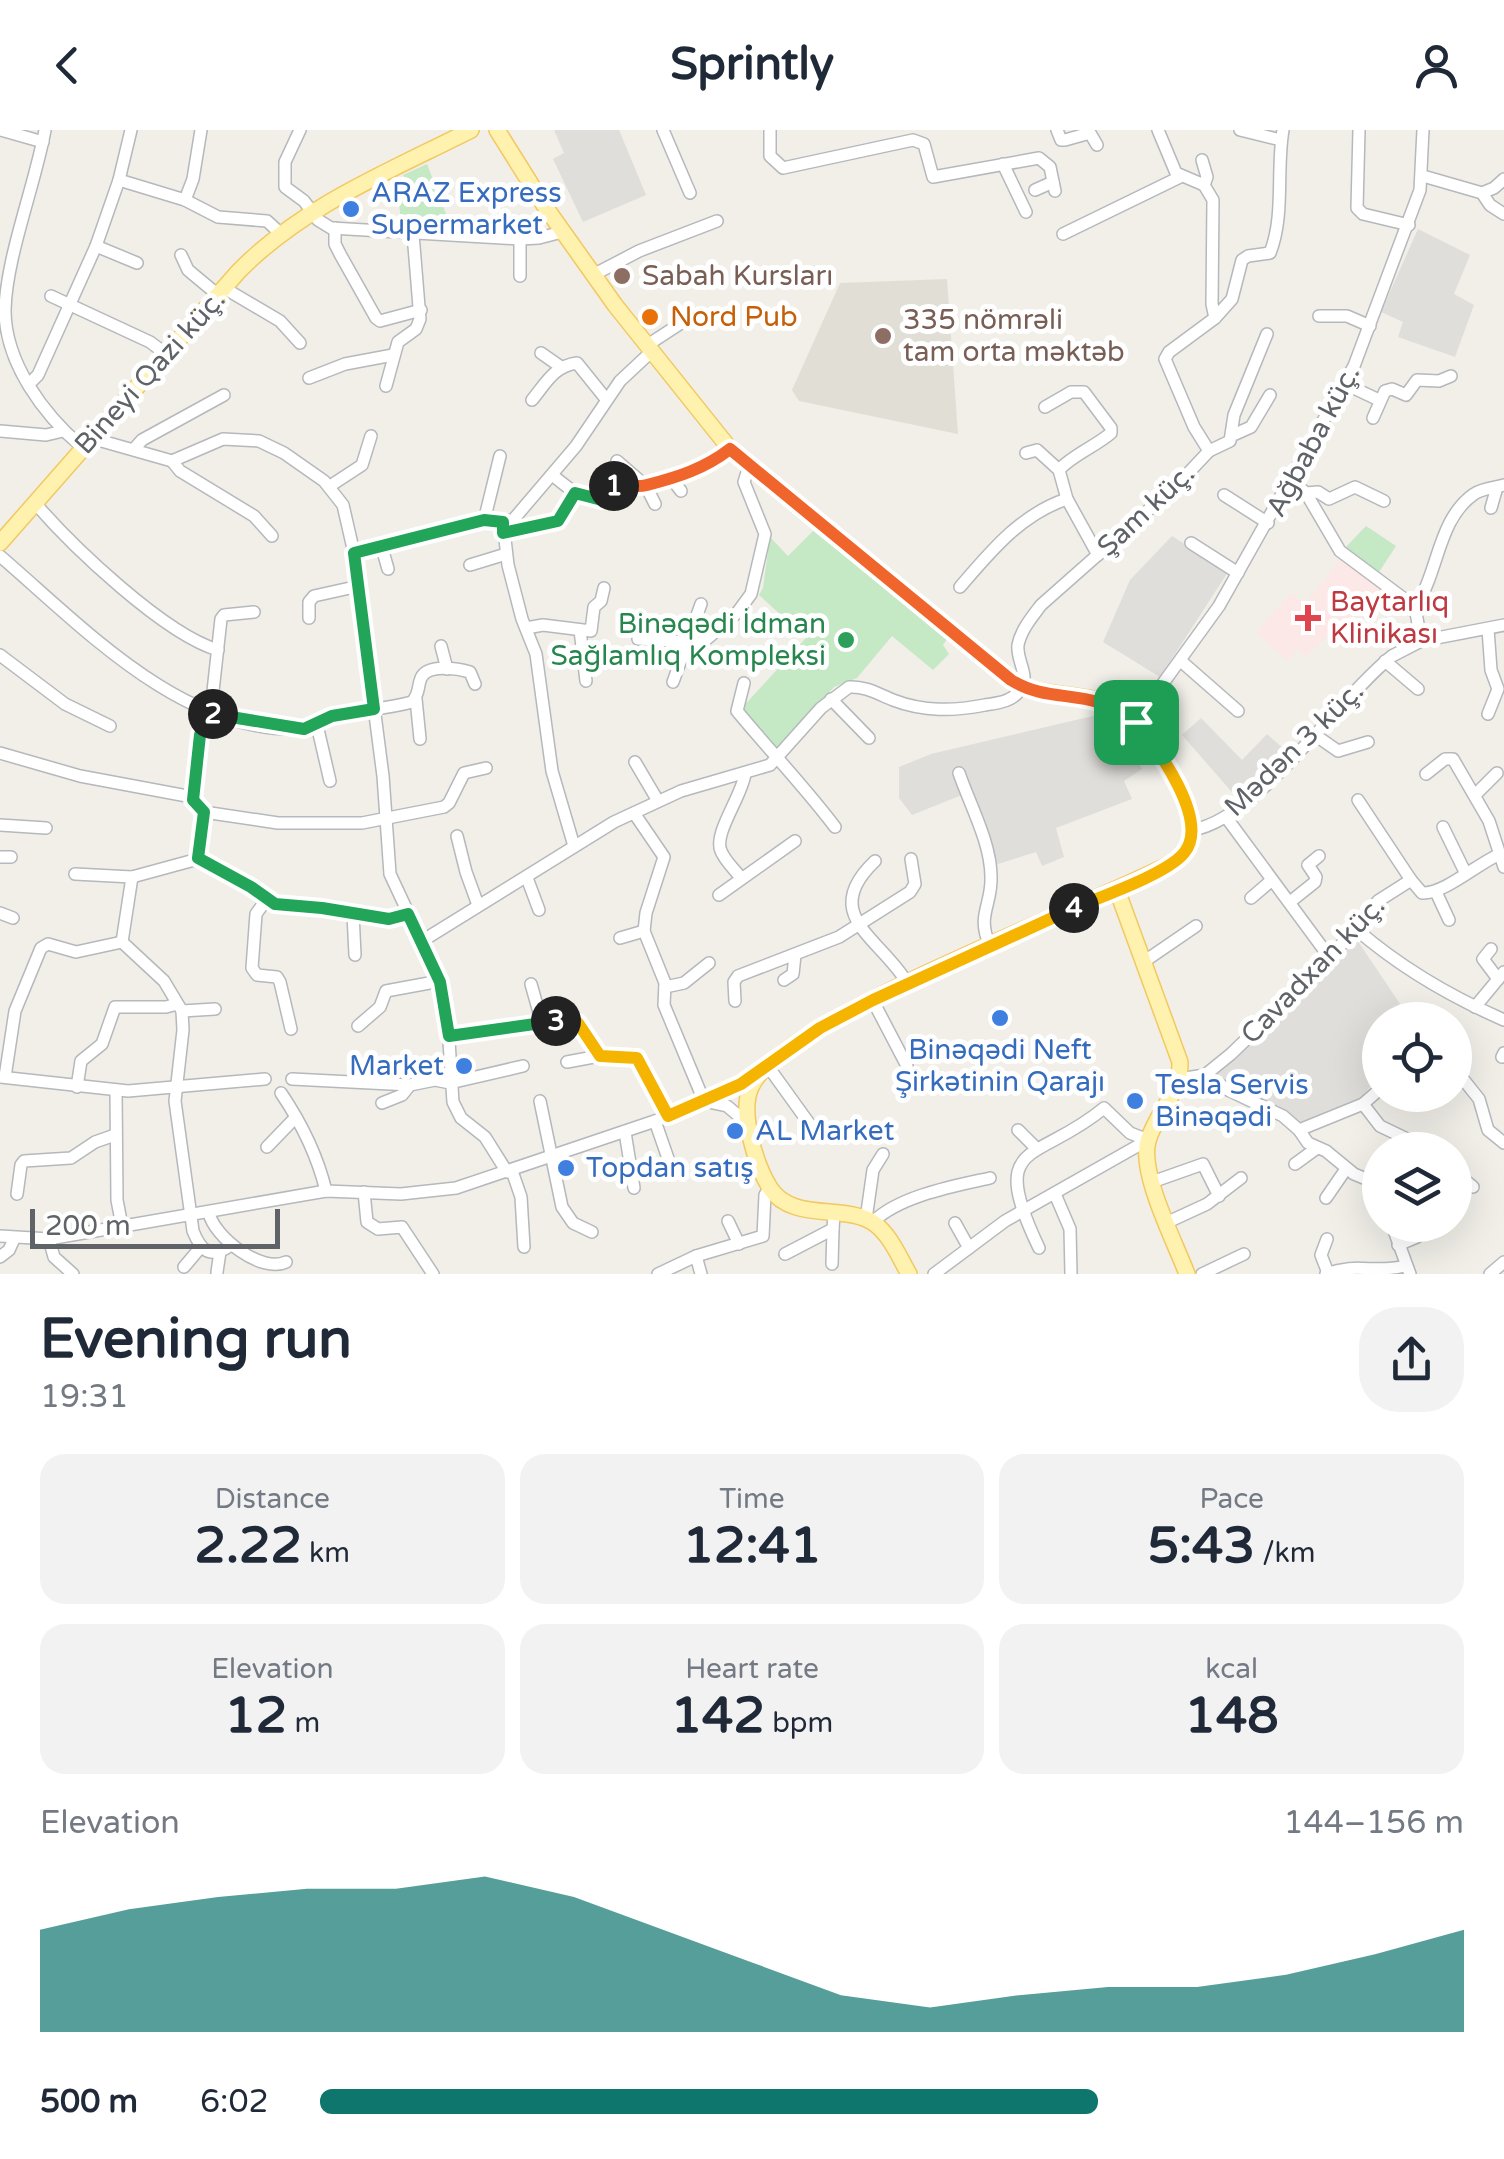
<!DOCTYPE html>
<html lang="en">
<head>
<meta charset="utf-8">
<style>
  :root { --surface:#fff; --page:#f2f2f3; --text:#1f2937; --muted:#747a83; --accent:#0f766e }
  body { margin:0; font-family:"Varela Round",sans-serif; background:var(--page); color:var(--text); height:100vh; display:flex; flex-direction:column; font-size:38px; white-space:nowrap }
  * { box-sizing:border-box; margin:0 }
  p { font-size:32px; color:var(--muted) }
  .icon { flex:none; width:55px; height:55px; fill:none; stroke:currentColor; stroke-width:2; stroke-linecap:round; stroke-linejoin:round }
  .map { position:relative; height:1144px; overflow:hidden }
  .panel { display:flex; flex-direction:column; background:var(--surface); flex:1 }
  .panel>* { flex:none }
  .fabs { position:absolute; left:1362px; top:872px; display:grid; gap:20px }
  .fabs a { display:grid; place-items:center; width:110px; height:110px; border-radius:50%; background:var(--surface); box-shadow:0 10px 40px #0002; font-size:50px }
  .scale { position:absolute; left:30px; bottom:25px; width:250px; box-sizing:border-box; padding-left:10px; border:5px solid #5f6368; border-top:0; font-size:28px; line-height:35px; white-space:nowrap; color:#5f6368; -webkit-text-stroke:8px #fff; paint-order:stroke }
  .pin { position:absolute; display:grid; place-items:center; width:85px; height:85px; color:#fff; margin:-42px; border-radius:20px; box-shadow:0 5px 15px #0006 }
  .km { position:absolute; width:50px; height:50px; margin:-25px; border-radius:50%; background:#222; color:#fff; font-size:28px; line-height:50px; text-align:center }
  .round { display:grid; place-items:center; flex:none; width:105px; height:105px; border-radius:40px; background:var(--page) }
  .summary { display:flex; align-items:center; justify-content:space-between; height:170px; padding:0 40px }
  h1 { font-size:55px; font-weight:700; line-height:75px }
  .figures { display:grid; grid-template-columns:repeat(3,1fr); gap:15px; height:170px; padding:10px 40px }
  .figures div { display:grid; align-content:center; border-radius:25px; background:var(--page); text-align:center }
  .figures b { font-size:50px; font-weight:700 }
  .figures small { font-size:28px; font-weight:400 }
  .figures p { font-size:28px }
  .chart { height:280px; padding:20px 40px }
  .chart p { display:flex; justify-content:space-between }
  .chart svg { width:100%; height:180px; margin-top:10px; fill:var(--accent); opacity:.7 }
  ul { padding:0 40px; list-style:none; font-size:32px }
  li { display:grid; grid-template-columns:160px 120px 1fr; align-items:center; height:75px }
  li i { height:25px; border-radius:12px; background:var(--accent) }
  header { display:flex; justify-content:space-between; align-items:center; height:130px; padding:0 40px; background:var(--surface); font-size:45px; font-weight:700 }
  .map>svg:first-child { display:block }
  .industrial { fill:#e0deda }
  .education { fill:#e1ded6 }
  .medical { fill:#fce8e6 }
  .green { fill:#c5e8c5 }
  .lines { fill:none; stroke-linecap:round; stroke-linejoin:round }
  .minor-casing { stroke:#b5b8bc; stroke-width:14 }
  .major-casing { stroke:#f2c960; stroke-width:18 }
  .minor { stroke:#fff; stroke-width:11 }
  .major { stroke:#fff2af; stroke-width:15 }
  .split-1-casing { stroke:#fff; stroke-width:20 }
  .split-2-casing { stroke:#fff; stroke-width:20 }
  .split-3-casing { stroke:#fff; stroke-width:20 }
  .split-4-casing { stroke:#fff; stroke-width:20 }
  .split-5-casing { stroke:#fff; stroke-width:20 }
  .split-1 { stroke:#f0652b; stroke-width:12 }
  .split-2 { stroke:#22a559; stroke-width:12 }
  .split-3 { stroke:#22a559; stroke-width:12 }
  .split-4 { stroke:#f5b400; stroke-width:12 }
  .split-5 { stroke:#f5b400; stroke-width:12 }
  .shop-dot { fill:#3f7fe0; stroke:#fff; stroke-width:4 }
  .education-dot { fill:#8d6e63; stroke:#fff; stroke-width:4 }
  .food-dot { fill:#e8710a; stroke:#fff; stroke-width:4 }
  .health-dot { fill:#e0444e; stroke:#fff; stroke-width:4 }
  .leisure-dot { fill:#2e9e5b; stroke:#fff; stroke-width:4 }
  .labels { text-anchor:middle; dominant-baseline:central; stroke-width:10; stroke-linejoin:round; paint-order:stroke }
  .shop-label { font-size:28px; fill:#366cbe; stroke:#fff; text-anchor:start }
  .education-label { font-size:28px; fill:#785e54; stroke:#fff; text-anchor:start }
  .food-label { font-size:28px; fill:#c56008; stroke:#fff; text-anchor:start }
  .street-label { font-size:28px; fill:#5f6368; stroke:#fff }
  .health-label { font-size:28px; fill:#be3a42; stroke:#fff; text-anchor:start }
  .leisure-label { font-size:28px; fill:#27864d; stroke:#fff; text-anchor:end }
</style>
</head>
<body>
<header><svg class="icon" aria-label="back" viewBox="0 0 24 24"><path d="M15 5l-7 7 7 7"/></svg>Sprintly<svg class="icon" aria-label="person" viewBox="0 0 24 24"><circle cx="12" cy="8" r="4"/><path d="M4 21q1-7 8-7t8 7"/></svg></header>
<div class="map">
<svg width="1504" height="1144" viewBox="0 0 1504 1144">
  <rect width="100%" height="100%" fill="#f1efe8"/>
  <g class="industrial">
    <polygon points="554,0 619,0 646,65 583,92 553,29 564,23"/>
    <polygon points="1418,99 1470,125 1454,164 1474,175 1455,227 1398,207 1403,192 1381,182"/>
    <polygon points="1172,406 1228,442 1160,547 1103,512 1130,450"/>
    <polygon points="1110,582 1142,639 1124,651 1132,669 1056,698 1064,727 1042,736 1036,722 995,735 972,661 912,685 899,668 899,637 931,624"/>
    <polygon points="1201,588 1242,630 1267,604 1285,620 1238,669 1182,605"/>
    <polygon points="1357,810 1411,890 1380,890 1380,946 1360,968 1302,993 1216,945"/>
  </g>
  <polygon class="education" points="947,149 958,304 799,271 792,260 840,153"/>
  <polygon class="medical" points="1340,430 1381,459 1305,526 1298,519 1287,531 1256,502 1291,463 1305,474"/>
  <g class="green">
    <polygon points="427,34 451,97 401,94 398,59 407,53 403,45"/>
    <polygon points="1366,396 1396,416 1379,442 1345,418"/>
    <polygon points="813,401 948,508 943,515 949,524 933,540 892,506 857,548 834,557 775,622 740,580 806,508 759,465 763,458 770,407 788,426"/>
  </g>
  <g class="lines">
    <defs>
      <g id="minor">
        <polyline points="1,0 43,12"/>
        <path d="M45,0c-10,55 -39,128 -40,180 0,53 39,105 77,137"/>
        <polyline points="300,0 285,32 285,57 304,71 318,90 331,98 520,109 539,108 562,102"/>
        <polyline points="663,0 690,63"/>
        <polyline points="770,0 770,26 783,38 913,10 924,14 933,47 1039,28 1050,37 1055,61"/>
        <polyline points="1057,0 1061,10 1065,10 1090,3 1097,15"/>
        <polyline points="1240,0 1281,10"/>
        <polyline points="1359,0 1357,78 1363,84 1409,95"/>
        <polyline points="1202,30 1207,47 1204,55"/>
        <polyline points="1003,34 1026,82"/>
        <polyline points="1423,46 1482,63 1494,58 1504,49"/>
        <polyline points="119,50 185,70 218,87 267,91 280,103"/>
        <polyline points="1035,60 1053,52"/>
        <polyline points="1482,63 1490,75 1504,84"/>
        <polyline points="185,70 193,49 201,0"/>
        <polyline points="335,98 335,114 340,124 376,188 380,191 421,180"/>
        <polyline points="1063,104 1180,47"/>
        <polyline points="520,109 520,146"/>
        <polyline points="96,116 137,133"/>
        <polyline points="181,125 188,140 218,165"/>
        <polyline points="593,145 639,121 717,91"/>
        <polyline points="224,158 280,191 300,213"/>
        <polyline points="51,166 150,212 166,224"/>
        <polyline points="1319,186 1347,186 1370,196"/>
        <path d="M1215,188l17,-19 10,-39 6,-4 22,-3c15,-38 6,-83 13,-123"/>
        <polyline points="646,216 695,184"/>
        <polyline points="541,223 561,237"/>
        <polyline points="309,248 345,234 393,225"/>
        <polyline points="29,254 38,245 96,116 119,50 131,0"/>
        <polyline points="1345,254 1379,270"/>
        <polyline points="386,256 398,212 416,199 420,189 413,104"/>
        <path d="M532,270c14,-17 22,-34 45,-37l29,36"/>
        <path d="M1045,277l26,-15h13l27,36v5c-15,13 -40,23 -52,37l8,29 31,56"/>
        <polyline points="1373,288 1385,261 1392,259 1406,265 1417,250 1439,251 1451,246"/>
        <polyline points="0,301 46,305 63,301"/>
        <polyline points="1233,305 1251,297 1270,265"/>
        <polyline points="91,308 172,331 223,309 259,311 284,323 324,351 343,375 354,423 383,646 390,744 440,851 447,881 453,972 461,988 485,1007 507,1042"/>
        <polyline points="134,319 142,310 224,265"/>
        <polyline points="1209,321 1230,311 1234,285 1267,204"/>
        <polyline points="1026,323 1037,320 1059,340"/>
        <polyline points="172,331 180,341 254,386 272,406"/>
        <polyline points="617,331 646,356 655,374"/>
        <polyline points="552,345 575,363 602,370 616,355 646,356 680,347 699,340 730,319"/>
        <polyline points="672,349 681,361"/>
        <polyline points="1292,351 1306,363 1340,421 1415,477 1421,511"/>
        <polyline points="330,356 362,335 371,306"/>
        <polyline points="1306,363 1318,362 1329,369 1355,357 1384,371"/>
        <polyline points="1224,365 1268,393"/>
        <path d="M35,373c37,43 129,131 183,147"/>
        <polyline points="1491,378 1497,357"/>
        <polyline points="484,391 500,326"/>
        <polyline points="503,392 508,435 522,489 536,524 552,641 574,716"/>
        <polyline points="503,403 557,391 575,363"/>
        <polyline points="1191,413 1238,443"/>
        <polyline points="382,418 388,439"/>
        <polyline points="354,423 382,418 452,396 513,390 576,316 620,251 651,222"/>
        <path d="M0,426c83,71 182,178 301,173 14,-1 21,-11 35,-14 25,-5 51,-6 76,-13 8,-9 5,-14 9,-24 6,-14 36,-10 49,-6l5,12"/>
        <polyline points="470,435 506,424"/>
        <path d="M960,457c30,-35 61,-73 107,-88"/>
        <path d="M1415,477c24,-34 22,-87 59,-113 9,-6 20,-6 30,-9"/>
        <polyline points="309,488 309,472 314,466 359,456"/>
        <polyline points="526,498 543,495 591,501 594,477 601,471 604,458"/>
        <polyline points="1488,499 1491,540 1498,559 1488,584"/>
        <polyline points="580,500 586,551"/>
        <polyline points="638,509 702,513 737,483 751,464 765,404 744,352 749,336"/>
        <polyline points="441,516 447,539"/>
        <polyline points="0,525 65,574 110,596"/>
        <polyline points="1385,531 1418,559"/>
        <polyline points="1182,532 1238,581"/>
        <polyline points="673,552 701,474"/>
        <path d="M744,553l-7,28c33,40 67,75 98,116"/>
        <polyline points="416,569 420,609"/>
        <polyline points="831,569 869,608"/>
        <polyline points="1135,592 1219,476 1354,236 1420,60 1423,0"/>
        <polyline points="317,595 330,651"/>
        <polyline points="1315,605 1338,621 1368,612"/>
        <polyline points="0,623 80,646 187,666 204,682 278,693 362,693 444,677 449,673 464,643 486,638"/>
        <polyline points="635,632 658,671"/>
        <path d="M959,643c11,32 32,70 32,104 1,29 -15,38 -1,69"/>
        <polyline points="1426,644 1445,629 1453,629 1489,691 1504,737"/>
        <polyline points="1475,665 1497,643"/>
        <polyline points="193,670 200,605 212,570 221,489 224,485 254,482"/>
        <polyline points="1358,670 1411,750"/>
        <polyline points="634,683 664,727 646,783 644,801 665,853 664,875 704,971 727,976 746,992"/>
        <polyline points="1226,687 1330,828"/>
        <polyline points="0,695 46,698"/>
        <polyline points="1443,697 1465,742"/>
        <path d="M1192,700c65,-10 146,-131 200,-174l29,-15 83,-16"/>
        <polyline points="457,706 466,742 478,775"/>
        <polyline points="0,727 11,727"/>
        <polyline points="198,729 204,682"/>
        <path d="M875,731c-57,54 6,77 33,123"/>
        <polyline points="75,744 132,747 198,729 251,757 275,774 321,778 389,789 408,784"/>
        <path d="M132,747l-10,65 42,39 18,30 1,19 -8,71 18,130c8,20 17,28 37,15"/>
        <polyline points="527,748 539,780"/>
        <path d="M741,748c-6,-8 -16,-17 -20,-27 -8,-17 21,-55 24,-77"/>
        <polyline points="1436,762 1449,790"/>
        <polyline points="719,765 795,711"/>
        <polyline points="1251,768 1272,750"/>
        <polyline points="266,770 256,784 252,838 257,845 277,847 280,852 291,899"/>
        <polyline points="1290,772 1315,752 1316,747 1308,735 1319,726"/>
        <polyline points="0,783 13,788"/>
        <polyline points="353,784 355,825"/>
        <path d="M1356,799c45,39 93,67 148,91"/>
        <polyline points="620,808 644,801"/>
        <path d="M422,811l192,-119 67,-31 89,-26 51,-57 28,-21c17,-1 29,7 44,13 31,12 61,11 92,5 12,-2 27,-3 35,-15 11,-14 -4,-29 -2,-45 3,-15 14,-28 23,-40l138,-122 30,-32 -15,-24 -29,-68 4,-7 46,-34 -3,-14 1,-104 -9,-15 -28,-12 -18,-43"/>
        <polyline points="1491,819 1483,829 1498,849"/>
        <polyline points="1142,833 1196,796"/>
        <polyline points="784,850 793,844 795,825"/>
        <polyline points="531,854 542,893"/>
        <polyline points="665,857 684,853 709,833"/>
        <polyline points="735,871 734,852 738,846 839,807 910,762 915,754 911,729"/>
        <polyline points="873,871 907,936"/>
        <polyline points="1475,877 1504,842"/>
        <polyline points="182,881 215,879"/>
        <polyline points="358,896 380,877 386,861 440,851"/>
        <polyline points="449,907 571,890 585,899 599,926 637,928 667,986"/>
        <polyline points="1502,927 1504,923"/>
        <polyline points="567,932 599,926"/>
        <polyline points="767,935 816,1003"/>
        <polyline points="1455,939 1479,969 1488,1000 1504,1013"/>
        <polyline points="1205,945 1230,961 1283,986 1299,1000 1308,1013 1326,1021 1354,1044 1371,1051 1380,1066"/>
        <polyline points="0,947 128,961 265,949"/>
        <polyline points="5,947 15,881 41,818 48,814 76,822 122,812"/>
        <polyline points="292,949 410,955 435,950 450,953 523,936"/>
        <path d="M1179,949l26,-4 26,-21 99,-96 48,-57 33,-21 11,13c22,1 54,-28 76,-38"/>
        <polyline points="77,957 81,931 102,914 115,877 166,877 177,874"/>
        <polyline points="116,960 117,1070 122,1096"/>
        <path d="M281,963c21,31 36,61 45,98"/>
        <polyline points="540,971 562,1077 573,1093 592,1102"/>
        <polyline points="382,973 402,965 410,955"/>
        <polyline points="1363,974 1380,996 1430,1020"/>
        <polyline points="655,991 671,1037"/>
        <polyline points="1018,1000 1036,1018"/>
        <polyline points="1299,1000 1363,974 1380,959"/>
        <polyline points="625,1002 634,1058"/>
        <polyline points="267,1017 294,989"/>
        <polyline points="1295,1034 1317,1018"/>
        <polyline points="512,1041 521,1067 524,1117"/>
        <polyline points="1455,1042 1473,1057"/>
        <polyline points="1152,1052 1203,1034 1219,1066"/>
        <polyline points="364,1062 367,1092 378,1099 402,1097 433,1144"/>
        <polyline points="17,1064 21,1035 24,1031 71,1028 95,1012 115,1005"/>
        <polyline points="1055,1064 1070,1099 1071,1144"/>
        <polyline points="1326,1068 1346,1039"/>
        <path d="M209,1083c5,24 53,61 77,49"/>
        <polyline points="866,1089 873,1040 883,1024"/>
        <polyline points="728,1091 739,1114"/>
        <path d="M873,1092c26,-26 81,-36 117,-44"/>
        <polyline points="1168,1092 1207,1074 1241,1048"/>
        <polyline points="955,1093 969,1118"/>
        <polyline points="1392,1095 1410,1144"/>
        <polyline points="0,1106 49,1109 326,1061 401,1064 456,1058 655,991 725,963 756,944"/>
        <polyline points="49,1109 54,1127 73,1144"/>
        <polyline points="1327,1109 1321,1125 1328,1143"/>
        <polyline points="1398,1115 1417,1107"/>
        <path d="M1039,1118c-53,-111 -2,-84 65,-140l26,25 18,7"/>
        <polyline points="785,1124 833,1099 834,1084"/>
        <polyline points="696,1126 701,1144"/>
        <polyline points="0,1127 9,1120 14,1109"/>
        <polyline points="832,1134 833,1099"/>
        <polyline points="184,1137 200,1118"/>
        <polyline points="217,1142 220,1122"/>
        <polyline points="658,1144 696,1126 763,1106 765,1065 770,1057"/>
        <polyline points="934,1144 1005,1091 1148,1010"/>
        <polyline points="1202,1144 1244,1124"/>
        <path d="M1326,1144c32,-12 47,0 79,-8"/>
        <polyline points="1490,1144 1504,1132"/>
      </g>
      <g id="major">
        <path d="M497,0l47,75 71,100 115,144 281,231c32,20 71,10 104,27 30,17 81,93 77,129 -2,11 -8,18 -16,25 -81,44 -394,157 -425,226 -12,26 5,78 19,101 22,35 77,15 105,36 16,12 24,33 34,50"/>
        <path d="M0,413l238,-271c64,-66 152,-101 233,-142"/>
        <path d="M1117,760l63,172c1,32 -24,50 -32,79 -9,32 27,101 39,133"/>
      </g>
    </defs>
    <use href="#minor" class="minor-casing"/>
    <use href="#major" class="major-casing"/>
    <use href="#minor" class="minor"/>
    <use href="#major" class="major"/>
  </g>
  <g class="lines">
    <defs>
      <path id="split-1" d="M614,356c11,-2 22,2 33,-1 31,-8 57,-16 83,-36l281,231c42,26 78,5 125,42"/>
      <polyline id="split-2" points="213,584 304,599 332,586 374,579 354,423 484,390 503,392 503,403 558,391 575,363 602,370 614,356"/>
      <polyline id="split-3" points="213,584 208,582 200,605 193,670 204,682 198,728 251,757 275,774 322,778 389,789 408,784 440,852 449,906 556,891"/>
      <polyline id="split-4" points="556,891 578,893 600,926 637,928 668,986 741,954 820,898 873,870 1074,778"/>
      <path id="split-5" d="M1074,778c26,-11 93,-34 110,-55 27,-32 -27,-105 -48,-131"/>
    </defs>
    <use href="#split-1" class="split-1-casing"/>
    <use href="#split-2" class="split-2-casing"/>
    <use href="#split-3" class="split-3-casing"/>
    <use href="#split-4" class="split-4-casing"/>
    <use href="#split-5" class="split-5-casing"/>
    <use href="#split-1" class="split-1"/>
    <use href="#split-2" class="split-2"/>
    <use href="#split-3" class="split-3"/>
    <use href="#split-4" class="split-4"/>
    <use href="#split-5" class="split-5"/>
  </g>
  <g class="shop-dot">
    <circle cx="351" cy="79" r="10"/>
    <circle cx="1000" cy="888" r="10"/>
    <circle cx="464" cy="936" r="10"/>
    <circle cx="1135" cy="971" r="10"/>
    <circle cx="735" cy="1001" r="10"/>
    <circle cx="566" cy="1038" r="10"/>
  </g>
  <g class="education-dot">
    <circle cx="622" cy="146" r="10"/>
    <circle cx="883" cy="206" r="10"/>
  </g>
  <circle class="food-dot" cx="650" cy="187" r="10"/>
  <path class="health-dot" d="M1303 473h10v10h10v10h-10v10h-10v-10h-10v-10h10z"/>
  <circle class="leisure-dot" cx="846" cy="510" r="10"/>
  <g class="labels">
    <g class="shop-label">
      <text x="371" y="63">ARAZ Express<tspan x="371" dy="32">Supermarket</tspan></text>
      <text x="1000" y="920" text-anchor="middle">Binəqədi Neft<tspan x="1000" dy="32">Şirkətinin Qarajı</tspan></text>
      <text x="444" y="936" text-anchor="end">Market</text>
      <text x="1155" y="955">Tesla Servis<tspan x="1155" dy="32">Binəqədi</tspan></text>
      <text x="755" y="1001">AL Market</text>
      <text x="586" y="1038">Topdan satış</text>
    </g>
    <g class="education-label">
      <text x="642" y="146">Sabah Kursları</text>
      <text x="903" y="190">335 nömrəli<tspan x="903" dy="32">tam orta məktəb</tspan></text>
    </g>
    <g class="food-label">
      <text x="670" y="187">Nord Pub</text>
    </g>
    <g class="street-label">
      <text transform="translate(150 242) rotate(-48)">Bineyi Qazi küç.</text>
      <text transform="translate(1313 311) rotate(-62)">Ağbaba küç.</text>
      <text transform="translate(1146 380) rotate(-43)">Şam küç.</text>
      <text transform="translate(1294 619) rotate(-44)">Mədən 3 küç.</text>
      <text transform="translate(1313 840) rotate(-46)">Cavadxan küç.</text>
    </g>
    <g class="health-label">
      <text x="1330" y="472">Baytarlıq<tspan x="1330" dy="32">Klinikası</tspan></text>
    </g>
    <g class="leisure-label">
      <text x="826" y="494">Binəqədi İdman<tspan x="826" dy="32">Sağlamlıq Kompleksi</tspan></text>
    </g>
  </g>
</svg>
<div class="fabs">
<a><svg class="icon" aria-label="locate" viewBox="0 0 24 24"><circle cx="12" cy="12" r="6"/><path d="M12 2v4M12 18v4M2 12h4M18 12h4"/></svg></a>
<a><svg class="icon" aria-label="layers" viewBox="0 0 24 24"><path d="M12 4l9 5-9 5-9-5zM3 14l9 5 9-5"/></svg></a>
</div>
<div class="scale">200 m</div>
<div class="pin" style="left:1136px;top:592px;background:#1e9e55"><svg class="icon" aria-label="arrive" viewBox="0 0 24 24"><path d="M6 21V4h12l-3 4 3 4H6"/></svg></div>
<b class="km" style="left:614px;top:356px">1</b>
<b class="km" style="left:213px;top:584px">2</b>
<b class="km" style="left:556px;top:891px">3</b>
<b class="km" style="left:1074px;top:778px">4</b>
</div>
<section class="panel">
<div class="summary"><div><h1>Evening run</h1><p>19:31</p></div><a class="round"><svg class="icon" aria-label="share" viewBox="0 0 24 24"><path d="M12 15V3M7 8l5-5 5 5M5 13v7h14v-7"/></svg></a></div>
<div class="figures">
<div><p>Distance</p><b>2.22<small> km</small></b></div>
<div><p>Time</p><b>12:41</b></div>
<div><p>Pace</p><b>5:43<small> /km</small></b></div>
</div>
<div class="figures">
<div><p>Elevation</p><b>12<small> m</small></b></div>
<div><p>Heart rate</p><b>142<small> bpm</small></b></div>
<div><p>kcal</p><b>148</b></div>
</div>
<div class="chart"><p><span>Elevation</span>144–156 m</p>
<svg viewBox="0 0 160 44" preserveAspectRatio="none"><path d="M0 44V19L10 14L20 11L30 9L40 9L50 6L60 11L70 19L80 27L90 35L100 38L110 35L120 33L130 33L140 30L150 25L160 19V44z"/></svg>
</div>
<ul>
<li><b>500 m</b>6:02<i style="width:68%"></i></li>
</ul>
</section>
</body>
</html>
